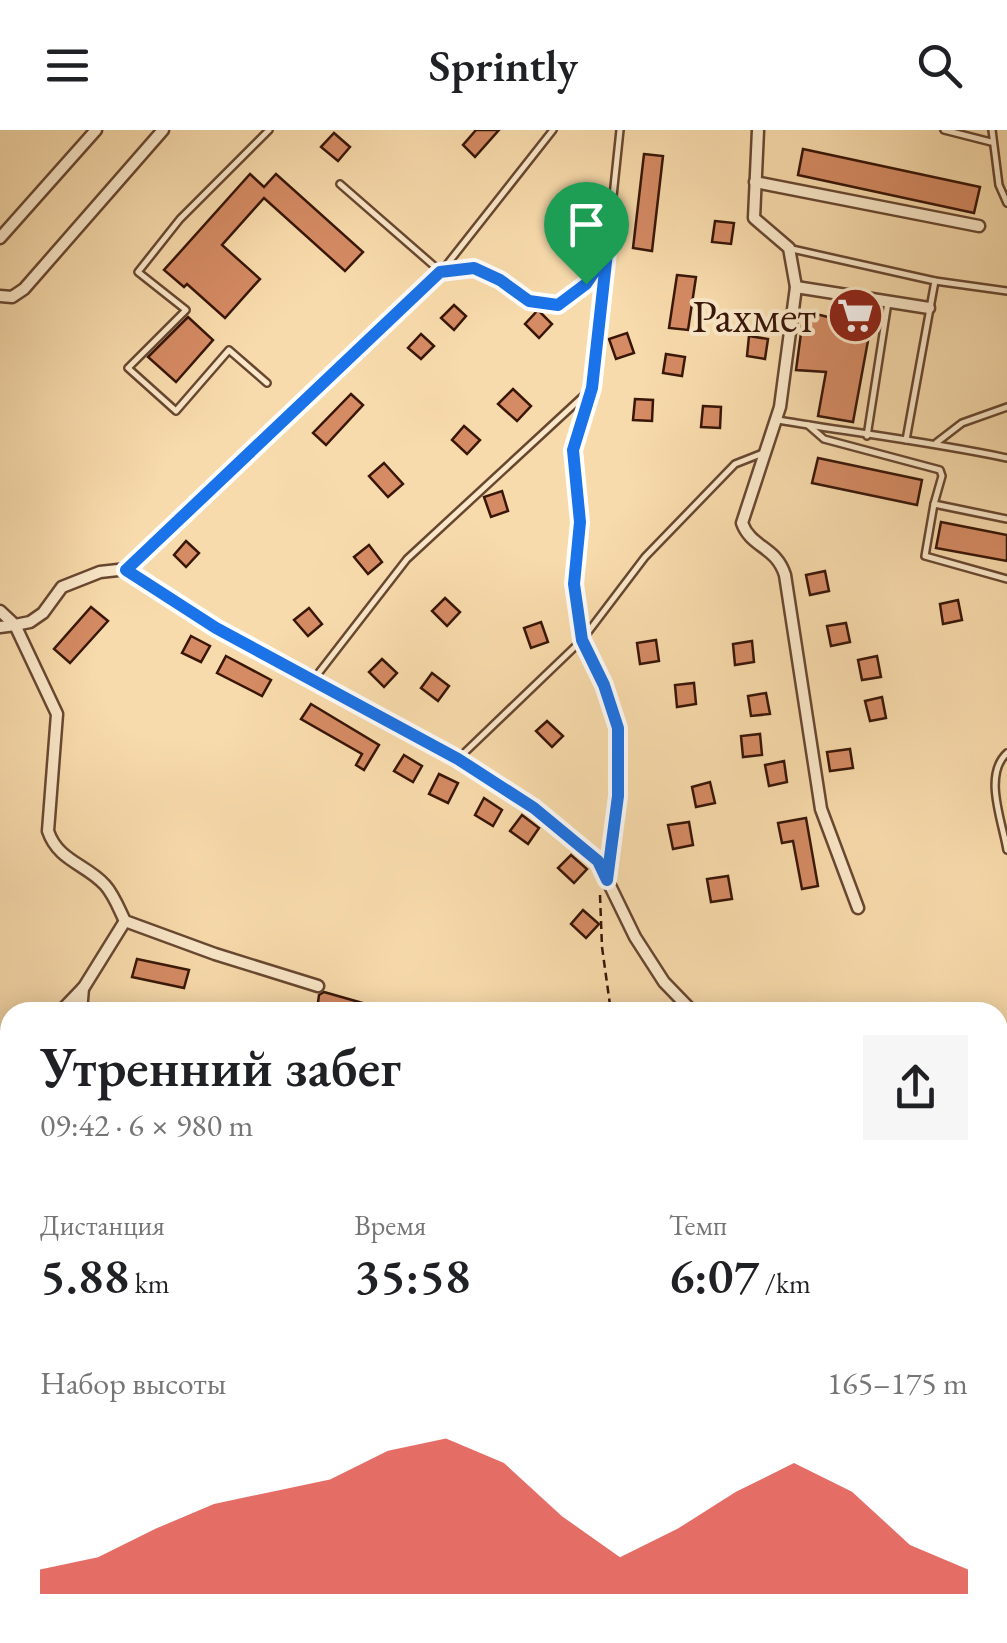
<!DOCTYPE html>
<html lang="ru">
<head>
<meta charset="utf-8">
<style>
  :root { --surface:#fff; --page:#f6f6f6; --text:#202124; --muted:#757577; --accent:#d93025 }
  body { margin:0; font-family:"EB Garamond",serif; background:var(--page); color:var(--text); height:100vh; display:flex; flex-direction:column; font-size:38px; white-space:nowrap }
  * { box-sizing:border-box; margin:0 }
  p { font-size:32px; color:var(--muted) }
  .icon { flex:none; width:55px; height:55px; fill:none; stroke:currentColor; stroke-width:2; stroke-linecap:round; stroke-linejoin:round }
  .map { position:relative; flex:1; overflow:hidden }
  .side { position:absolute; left:0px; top:872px; width:1008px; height:642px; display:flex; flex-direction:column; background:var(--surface); border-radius:30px 30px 0 0; box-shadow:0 5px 25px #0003 }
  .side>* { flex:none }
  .pin { position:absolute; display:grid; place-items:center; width:85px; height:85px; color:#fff; margin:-102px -42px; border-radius:50% 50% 50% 0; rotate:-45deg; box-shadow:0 0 10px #0007 }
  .pin .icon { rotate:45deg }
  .round { display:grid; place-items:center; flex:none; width:105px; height:105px; border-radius:0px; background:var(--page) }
  .overview { display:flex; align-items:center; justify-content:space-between; height:170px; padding:0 40px }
  h1 { font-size:55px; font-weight:600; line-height:75px }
  .stats { display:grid; grid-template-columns:repeat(3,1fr); gap:15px; height:170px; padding:10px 40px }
  .stats div { display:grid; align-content:center }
  .stats b { font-size:50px; font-weight:600 }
  .stats small { font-size:28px; font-weight:400 }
  .stats p { font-size:28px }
  .chart { height:280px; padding:20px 40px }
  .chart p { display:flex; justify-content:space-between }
  .chart svg { width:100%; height:180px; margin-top:10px; fill:var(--accent); opacity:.7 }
  header { display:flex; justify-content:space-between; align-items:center; height:130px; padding:0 40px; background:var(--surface); font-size:45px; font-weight:600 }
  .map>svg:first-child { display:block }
  .green { fill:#b8c18e; stroke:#786c4b; stroke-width:2.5 }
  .building { fill:#d58b64; stroke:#381608; stroke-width:2.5 }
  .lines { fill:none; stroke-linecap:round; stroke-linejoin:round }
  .lane-casing { stroke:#684731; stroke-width:10 }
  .street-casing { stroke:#684731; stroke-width:15 }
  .path { stroke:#381608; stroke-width:2.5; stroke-dasharray:8 5; stroke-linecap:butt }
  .lane { stroke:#fae8c9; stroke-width:5 }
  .street { stroke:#fae8c9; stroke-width:10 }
  .route-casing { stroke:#fff; stroke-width:20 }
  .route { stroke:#1a73e8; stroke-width:12 }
  .labels { text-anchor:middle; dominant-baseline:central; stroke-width:8; stroke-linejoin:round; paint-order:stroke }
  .poi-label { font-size:45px; fill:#381608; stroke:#fae8c9; text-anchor:end }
</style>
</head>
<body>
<header><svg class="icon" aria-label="menu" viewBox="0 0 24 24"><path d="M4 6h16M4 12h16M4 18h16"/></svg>Sprintly<svg class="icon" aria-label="search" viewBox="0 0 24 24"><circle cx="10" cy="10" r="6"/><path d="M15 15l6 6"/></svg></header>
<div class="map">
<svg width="1007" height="1513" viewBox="0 0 1007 1513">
  <rect width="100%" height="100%" fill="#f8dbac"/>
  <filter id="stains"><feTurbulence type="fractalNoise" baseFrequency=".002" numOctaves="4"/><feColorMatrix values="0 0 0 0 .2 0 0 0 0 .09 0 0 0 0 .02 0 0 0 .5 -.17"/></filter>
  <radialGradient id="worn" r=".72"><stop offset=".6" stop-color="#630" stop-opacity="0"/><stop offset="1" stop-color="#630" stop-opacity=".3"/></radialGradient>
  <polygon class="green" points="10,1203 10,1505 504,1505 494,1513 0,1513 0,1209"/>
  <g class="building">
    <polygon points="476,0 499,0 475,27 463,15"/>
    <polygon points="334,3 350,17 338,31 321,17"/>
    <polygon points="803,19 980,57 974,83 798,45"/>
    <polygon points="644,24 663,26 652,121 633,118"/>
    <polygon points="250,44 264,57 276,44 363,122 345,141 264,68 222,115 260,149 225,188 187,154 184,157 164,140"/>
    <polygon points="715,91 734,93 731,114 712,112"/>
    <polygon points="677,145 696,147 688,200 669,198"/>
    <polygon points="454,175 466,186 454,200 441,188"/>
    <polygon points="538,180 552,194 539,208 525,194"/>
    <polygon points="804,181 836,189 837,183 872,189 853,292 818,286 826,242 796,240"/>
    <polygon points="188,187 213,210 176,252 148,227"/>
    <polygon points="627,203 634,223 616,229 609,209"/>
    <polygon points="421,204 434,216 421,229 408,218"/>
    <polygon points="749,206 768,209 765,229 747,226"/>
    <polygon points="666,224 685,227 682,246 663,243"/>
    <polygon points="513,259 531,276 517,291 498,274"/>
    <polygon points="351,264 363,275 326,315 313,303"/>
    <polygon points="635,269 653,270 652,291 633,290"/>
    <polygon points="703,276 721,277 720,298 701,297"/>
    <polygon points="464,296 480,310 467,324 452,310"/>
    <polygon points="818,328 922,350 917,375 812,353"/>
    <polygon points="384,333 403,354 388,367 369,346"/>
    <polygon points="502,361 508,381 491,387 484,367"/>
    <polygon points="941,392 1007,405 1007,431 936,418"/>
    <polygon points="186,411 199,423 186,437 174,425"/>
    <polygon points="369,415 382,432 368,444 354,427"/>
    <polygon points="825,441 829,461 810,465 806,445"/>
    <polygon points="445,468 460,482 447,496 432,481"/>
    <polygon points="958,470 962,490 943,494 940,474"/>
    <polygon points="91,477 108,491 70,533 54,519"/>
    <polygon points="309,478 322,494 308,506 294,490"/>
    <polygon points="541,492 548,512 531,518 524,498"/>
    <polygon points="846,493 850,512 831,516 827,496"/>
    <polygon points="191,506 210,516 201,532 182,523"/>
    <polygon points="656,510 659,531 640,534 637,513"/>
    <polygon points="752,511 754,532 735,535 733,514"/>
    <polygon points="226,526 271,550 262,566 217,543"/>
    <polygon points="877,526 881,547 862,550 858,530"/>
    <polygon points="382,529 397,543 384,557 369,542"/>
    <polygon points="432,543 449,556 438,571 421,558"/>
    <polygon points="694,553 696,574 677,577 675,555"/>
    <polygon points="766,563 770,584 751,586 748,566"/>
    <polygon points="882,567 886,588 870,591 865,571"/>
    <polygon points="311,574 379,615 364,640 356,635 362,624 301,589"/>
    <polygon points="547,591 563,606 552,617 536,601"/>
    <polygon points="760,604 762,625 743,627 741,606"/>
    <polygon points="850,619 853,638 830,641 827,622"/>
    <polygon points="404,625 422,636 413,652 394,641"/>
    <polygon points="784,631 787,652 769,656 765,635"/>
    <polygon points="439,644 458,653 448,673 429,664"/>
    <polygon points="710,652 715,673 696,677 692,657"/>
    <polygon points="484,668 502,680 493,696 475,685"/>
    <polygon points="522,685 539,698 528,714 510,701"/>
    <polygon points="806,688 818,756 802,759 793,711 782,713 778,693"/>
    <polygon points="689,692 693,715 673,719 668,695"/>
    <polygon points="571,725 587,739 574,753 558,738"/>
    <polygon points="728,746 732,769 711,772 707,749"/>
    <polygon points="583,780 599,794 586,808 571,794"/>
    <polygon points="137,829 189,840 184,858 132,847"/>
    <polygon points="324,862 380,878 380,882 317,880 319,865"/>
  </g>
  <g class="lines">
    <defs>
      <g id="lane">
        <polyline points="944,0 991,12"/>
        <polyline points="992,0 999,55 1007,73"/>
        <polyline points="792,119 935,151 1007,161"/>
        <polyline points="441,142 474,138 500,150 529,171 558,175 586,153 607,123 620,0"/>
        <polyline points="441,142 553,0"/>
        <polyline points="267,253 229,220 176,281 128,238 186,180 138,142 180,89 269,0"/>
        <polyline points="591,260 573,320 580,392 574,454 582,510 604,555 618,598 618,666 608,743"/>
        <path d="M778,290c77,13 153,22 229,38"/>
        <polyline points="808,295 824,309 940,340 942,346 934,374 1007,389"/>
        <polyline points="867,306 888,172"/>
        <polyline points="906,310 935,151"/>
        <polyline points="936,313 962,293 1007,277"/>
        <polyline points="934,374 925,426 1007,449"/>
        <polyline points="129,437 441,142 340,54"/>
        <polyline points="314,549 407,429 592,258 607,123"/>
        <path d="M1007,623c-24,22 -5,67 0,97"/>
        <polyline points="460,627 582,510 645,427 735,334 763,323"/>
        <polyline points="998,1000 1007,995"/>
      </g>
      <g id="street">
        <path d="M758,0l-4,88 35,30 7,39 -16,120 -38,116c9,25 34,23 43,52l36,234 37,99"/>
        <polyline points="755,52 979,96"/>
        <polyline points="0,108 96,0"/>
        <polyline points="796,157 929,178"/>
        <polyline points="0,166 12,167 24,159 163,0"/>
        <polyline points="0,481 15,495 30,492 43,483 62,457 100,442 127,439 216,498 458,629 534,677 598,731 635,807 664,852 693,882"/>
        <path d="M0,497l15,-2 42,89 -9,117c10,30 38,33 57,54 9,10 14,24 20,36l90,33 103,32"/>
        <polyline points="60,882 84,857 125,791"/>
        <polyline points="81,882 83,858"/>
        <polyline points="998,1151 1007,1160"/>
      </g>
    </defs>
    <use href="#lane" class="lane-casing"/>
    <use href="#street" class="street-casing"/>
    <g class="path">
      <polyline points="600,765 602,817 611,882"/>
      <polyline points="525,1513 532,1505"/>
      <polyline points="622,1513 623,1505"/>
    </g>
    <use href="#lane" class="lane"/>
    <use href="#street" class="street"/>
  </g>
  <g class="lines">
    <defs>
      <polygon id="route" points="607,123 592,258 573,320 580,392 574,454 582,510 604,555 618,598 618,666 607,750 598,731 534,678 458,629 216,498 126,440 440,142 474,138 500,150 529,171 558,175 586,154"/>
    </defs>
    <use href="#route" class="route-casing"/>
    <use href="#route" class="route"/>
  </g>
  <defs>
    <symbol id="supermarket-disc" viewBox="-11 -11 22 22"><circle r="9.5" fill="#8f2418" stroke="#fae8c9"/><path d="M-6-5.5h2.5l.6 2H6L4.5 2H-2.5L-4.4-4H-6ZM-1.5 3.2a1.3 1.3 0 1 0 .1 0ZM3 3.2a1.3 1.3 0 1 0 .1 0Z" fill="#fff"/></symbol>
  </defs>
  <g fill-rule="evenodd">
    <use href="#supermarket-disc" x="824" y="154" width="63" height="63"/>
  </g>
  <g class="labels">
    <g class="poi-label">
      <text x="816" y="186">Рахмет</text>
    </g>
  </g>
  <rect width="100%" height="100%" filter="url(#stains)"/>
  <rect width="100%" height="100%" fill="url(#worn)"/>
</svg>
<div class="pin" style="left:586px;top:154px;background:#1e9e55"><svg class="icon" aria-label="arrive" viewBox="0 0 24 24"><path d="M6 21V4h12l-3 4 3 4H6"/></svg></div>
<section class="side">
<div class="overview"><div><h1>Утренний забег</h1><p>09:42 · 6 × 980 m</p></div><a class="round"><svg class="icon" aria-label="share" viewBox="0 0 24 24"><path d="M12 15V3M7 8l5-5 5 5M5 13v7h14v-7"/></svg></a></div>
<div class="stats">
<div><p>Дистанция</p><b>5.88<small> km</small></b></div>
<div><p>Время</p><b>35:58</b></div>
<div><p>Темп</p><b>6:07<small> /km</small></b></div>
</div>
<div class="chart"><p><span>Набор высоты</span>165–175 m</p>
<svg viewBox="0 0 160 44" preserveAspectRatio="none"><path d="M0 44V38L10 35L20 28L30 22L40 19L50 16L60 9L70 6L80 12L90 25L100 35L110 28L120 19L130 12L140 19L150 32L160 38V44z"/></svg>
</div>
</section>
</div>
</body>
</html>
